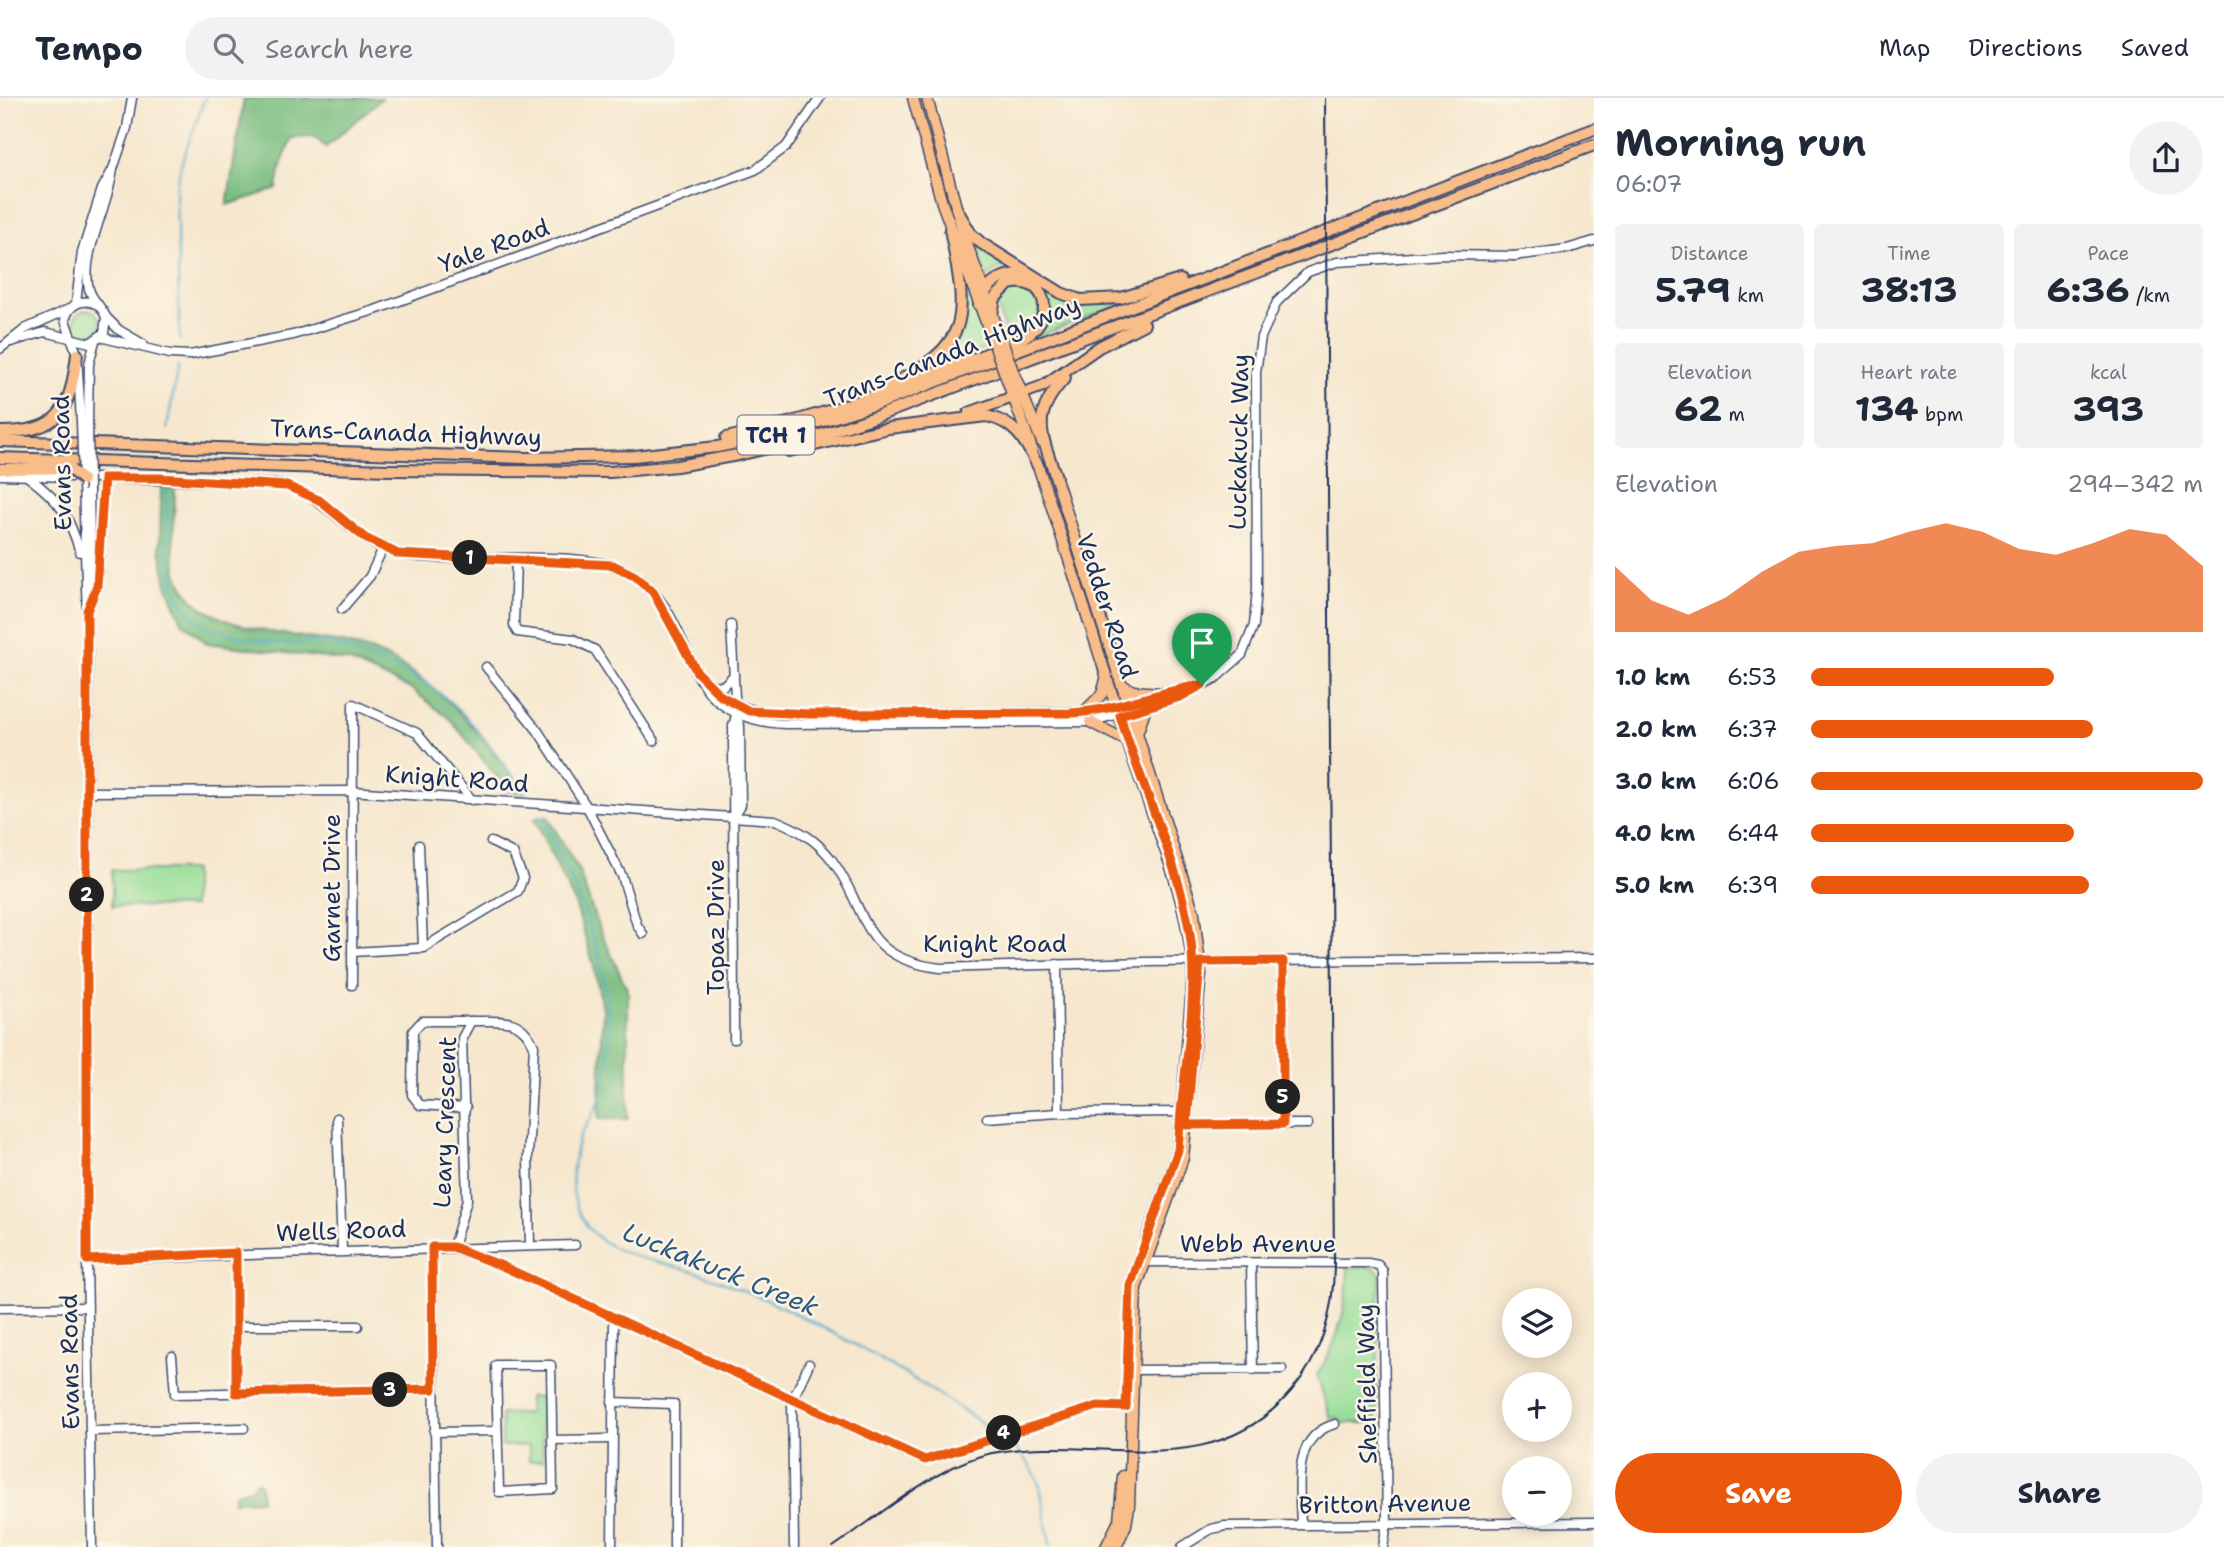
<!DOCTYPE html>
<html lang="en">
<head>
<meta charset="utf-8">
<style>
  :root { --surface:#fff; --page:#f2f2f3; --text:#1f2937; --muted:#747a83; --line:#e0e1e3; --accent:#ea580c }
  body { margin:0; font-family:"Shantell Sans",sans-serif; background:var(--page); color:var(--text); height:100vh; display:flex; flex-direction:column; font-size:26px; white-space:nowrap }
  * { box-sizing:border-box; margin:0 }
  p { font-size:23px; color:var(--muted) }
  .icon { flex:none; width:38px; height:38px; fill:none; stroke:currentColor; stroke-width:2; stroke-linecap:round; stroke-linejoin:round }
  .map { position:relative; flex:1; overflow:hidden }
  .panel { display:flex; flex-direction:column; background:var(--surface); width:630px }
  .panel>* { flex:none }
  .controls { position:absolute; left:1502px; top:1190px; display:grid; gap:14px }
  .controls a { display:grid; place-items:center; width:70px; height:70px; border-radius:50%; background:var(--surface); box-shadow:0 4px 18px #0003; font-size:35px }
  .pin { position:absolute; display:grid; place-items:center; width:60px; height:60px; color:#fff; margin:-72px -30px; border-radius:50% 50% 50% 0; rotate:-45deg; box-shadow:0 0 7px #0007 }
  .pin .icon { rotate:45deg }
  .km { position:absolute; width:35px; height:35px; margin:-18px; border-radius:50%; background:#222; color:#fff; font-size:19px; line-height:35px; text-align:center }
  .round { display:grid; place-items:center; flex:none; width:74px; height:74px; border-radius:37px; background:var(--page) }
  .summary { display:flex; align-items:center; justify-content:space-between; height:119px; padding:0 21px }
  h1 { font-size:38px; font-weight:700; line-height:52px }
  .figures { display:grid; grid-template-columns:repeat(3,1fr); gap:10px; height:119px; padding:7px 21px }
  .figures div { display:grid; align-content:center; border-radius:7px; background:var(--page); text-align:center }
  .figures b { font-size:35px; font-weight:700 }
  .figures small { font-size:19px; font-weight:400 }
  .figures p { font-size:19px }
  .chart { height:196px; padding:14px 21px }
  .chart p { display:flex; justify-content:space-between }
  .chart svg { width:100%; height:126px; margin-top:7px; fill:var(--accent); opacity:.7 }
  .primary-button { display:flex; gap:14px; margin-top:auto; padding:14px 21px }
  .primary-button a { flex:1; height:80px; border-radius:42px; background:var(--accent); color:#fff; font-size:28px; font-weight:700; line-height:80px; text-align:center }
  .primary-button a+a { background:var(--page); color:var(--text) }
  ul { padding:0 21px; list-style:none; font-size:23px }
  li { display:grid; grid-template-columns:112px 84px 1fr; align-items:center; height:52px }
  li i { height:18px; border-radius:9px; background:var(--accent) }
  header { display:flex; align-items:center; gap:42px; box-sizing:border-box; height:98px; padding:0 35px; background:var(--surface); border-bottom:2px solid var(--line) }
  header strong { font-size:33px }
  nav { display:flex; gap:38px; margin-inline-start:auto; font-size:24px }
  .search { width:490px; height:63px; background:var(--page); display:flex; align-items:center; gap:18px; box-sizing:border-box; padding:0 24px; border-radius:38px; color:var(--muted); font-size:26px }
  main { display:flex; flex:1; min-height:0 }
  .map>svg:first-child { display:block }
  .green { fill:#97de98; stroke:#59867b; stroke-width:2 }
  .forest { fill:#79bd80; stroke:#4a766f; stroke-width:2 }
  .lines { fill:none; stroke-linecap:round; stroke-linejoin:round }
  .stream { stroke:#4ba8c9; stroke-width:2 }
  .minor-casing { stroke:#3c4b6f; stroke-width:11 }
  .major-casing { stroke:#3c4b6f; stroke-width:13 }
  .highway-casing { stroke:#3c4b6f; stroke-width:14 }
  .minor { stroke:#fff; stroke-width:8 }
  .major { stroke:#f9bd89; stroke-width:10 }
  .highway { stroke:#f9bd89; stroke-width:10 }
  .rail { stroke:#1b2f5e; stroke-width:2 }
  .minor-bridge-casing { stroke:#3c4b6f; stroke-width:11; stroke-linecap:butt }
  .major-bridge-casing { stroke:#3c4b6f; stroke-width:13; stroke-linecap:butt }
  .highway-bridge-casing { stroke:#3c4b6f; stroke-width:14; stroke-linecap:butt }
  .minor-bridge { stroke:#fff; stroke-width:8 }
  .major-bridge { stroke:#f9bd89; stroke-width:10 }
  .highway-bridge { stroke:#f9bd89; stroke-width:10 }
  .route-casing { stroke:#fff; stroke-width:14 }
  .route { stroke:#ea580c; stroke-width:9 }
  .labels { text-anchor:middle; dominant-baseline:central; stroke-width:5; stroke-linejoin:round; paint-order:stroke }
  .shield { fill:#fcf5e5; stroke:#5e6a86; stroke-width:2 }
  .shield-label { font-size:23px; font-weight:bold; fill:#1b2f5e }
  .street-label { font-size:24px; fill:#1b2f5e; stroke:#fcf5e5 }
  .water-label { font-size:26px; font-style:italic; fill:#2c5983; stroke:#fcf5e5 }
</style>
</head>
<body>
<header>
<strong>Tempo</strong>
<div class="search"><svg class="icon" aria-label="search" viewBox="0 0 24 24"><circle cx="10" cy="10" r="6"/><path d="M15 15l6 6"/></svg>Search here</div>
<nav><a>Map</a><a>Directions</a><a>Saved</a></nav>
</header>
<main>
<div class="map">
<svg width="1594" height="1449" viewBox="0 0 1594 1449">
  <rect width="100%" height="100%" fill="#fcf5e5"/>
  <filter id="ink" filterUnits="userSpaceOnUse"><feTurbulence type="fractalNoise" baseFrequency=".0143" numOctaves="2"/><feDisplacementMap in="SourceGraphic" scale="14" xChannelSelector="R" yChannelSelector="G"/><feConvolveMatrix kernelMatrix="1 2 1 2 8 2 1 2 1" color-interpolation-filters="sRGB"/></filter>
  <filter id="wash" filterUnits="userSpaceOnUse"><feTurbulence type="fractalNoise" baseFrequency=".00686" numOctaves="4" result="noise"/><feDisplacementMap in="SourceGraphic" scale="28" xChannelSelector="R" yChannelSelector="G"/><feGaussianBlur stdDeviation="1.57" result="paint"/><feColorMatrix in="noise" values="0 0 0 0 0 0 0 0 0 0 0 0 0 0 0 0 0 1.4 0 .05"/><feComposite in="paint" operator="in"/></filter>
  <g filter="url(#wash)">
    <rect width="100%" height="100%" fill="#f6e7ce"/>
    <g class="green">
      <polygon points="974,144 1015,169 998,171 986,180"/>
      <polygon points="1040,187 1060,197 1134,201 1018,246 1042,227"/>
      <path d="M1016,188c17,5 21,9 24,26l-9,13 -24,14 -10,-34 8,-15z"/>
      <polygon points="967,192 988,249 909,285 934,267 953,246"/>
      <circle cx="87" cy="225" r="13"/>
      <polygon points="112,772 193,772 193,809 112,808"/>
      <path d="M1348,1169h25l7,6 -4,150h-33l-7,-6 -5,2 -14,-44c21,-31 31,-70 31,-108z"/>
      <polygon points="529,1299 541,1299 543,1362 529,1363 529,1348 502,1348 501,1316 529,1315"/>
    </g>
    <g class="forest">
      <polygon points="244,0 382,0 326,49 314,39 292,40 281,67 277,91 227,107"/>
      <path d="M161,388l14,2c0,25 -5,68 4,90 25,65 142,52 196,74 63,26 111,87 149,141l-15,-1 -59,-73 -39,-30 -63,-28 -141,-18 -25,-21 -15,-37 -7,-36z"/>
      <polygon points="547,718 579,773 598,828 628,893 628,1021 599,1021 603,911 593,865 575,805 534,721"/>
      <polygon points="256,1383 260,1385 261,1402 234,1403 234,1396 252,1390"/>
    </g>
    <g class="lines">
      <g class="stream">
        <polyline points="180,242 176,92 181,66 205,0"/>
        <polyline points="167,331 178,268"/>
        <path d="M167,391c1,41 -6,89 22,123 15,20 69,29 94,32 12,1 25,-3 37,-1 29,5 64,19 90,32 51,24 82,73 115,117"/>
        <path d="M540,716c34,67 67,137 69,214 1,26 -3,59 -14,83 -4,10 -13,18 -16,28 -10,32 -11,68 14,94 26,26 74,29 108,41 27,10 56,21 83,34 75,36 146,79 214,126"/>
        <path d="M1005,1341c46,40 33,58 46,108"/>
      </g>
    </g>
  </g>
  <g filter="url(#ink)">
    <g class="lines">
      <defs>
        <g id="minor">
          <polyline points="1513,158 1567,151 1594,143"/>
          <polyline points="76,205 82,154 102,91 113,71 127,30 132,0"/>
          <polyline points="106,219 119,232 143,246"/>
          <polyline points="100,239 170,256 190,257 293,237 375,212 755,72 786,49 820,0"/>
          <path d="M11,244l34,-10 45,11 14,-10 2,-16c-4,-10 -14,-17 -17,-28 -9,-34 20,-84 24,-120"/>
          <polyline points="0,251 25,231 69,211"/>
          <path d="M81,323l-4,-67 -12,-34c4,-16 18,-23 33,-15"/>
          <polyline points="88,323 89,266 95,243"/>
          <polyline points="0,377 71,379"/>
          <path d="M27,378c33,25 41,37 53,76"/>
          <path d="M95,380l182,6c50,9 75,60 124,70 59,12 186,-9 231,20 75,49 35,143 153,150l305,-2 89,-25 37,-19 26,-23 12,-30 3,-37 -1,-216 5,-35 16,-35 31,-30 29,-10 106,-7 74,1"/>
          <polyline points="83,382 88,556 87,1162 92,1449"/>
          <polyline points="516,461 514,527 517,534 573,541 595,552 654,643"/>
          <polyline points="86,490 91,481 89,393"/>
          <polyline points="89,507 97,488 104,380"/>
          <polyline points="342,511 370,478 383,450"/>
          <polyline points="731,527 736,617 733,628 734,941"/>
          <polyline points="486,569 538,633 587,709 622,778 637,827 643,836"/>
          <path d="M702,580c26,26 47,35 84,36l298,-2 112,-26"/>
          <polyline points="711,587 723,588 734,577"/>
          <path d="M88,694l263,-1 424,29c23,9 42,20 57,40 38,52 26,98 108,108l205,-6 449,-4"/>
          <polyline points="735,717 741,707 740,628 736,617"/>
          <polyline points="419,747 423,850"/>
          <polyline points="352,854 423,850 518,793 523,780 513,755 491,744"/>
          <polyline points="1283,863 1283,1026"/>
          <polyline points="1057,866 1059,1015"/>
          <polyline points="352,887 353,606 417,635 472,702"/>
          <polyline points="466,1010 420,1007 412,997 413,933 422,923 471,923"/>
          <polyline points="337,1020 342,1152"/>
          <polyline points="987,1020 1059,1015 1187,1014"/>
          <polyline points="1183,1027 1308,1026"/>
          <polyline points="432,1149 437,1449"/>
          <polyline points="453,1149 502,1168 924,1362 1098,1308 1131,1310"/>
          <path d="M453,1149l14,-47 -5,-162 9,-17c30,1 49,-6 63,25l-6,111 2,88"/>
          <polyline points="236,1155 236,1295"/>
          <polyline points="87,1162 575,1147"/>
          <polyline points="1138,1164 1368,1165 1378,1167 1383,1173 1387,1425 1383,1449"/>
          <polyline points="1251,1165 1253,1272"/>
          <polyline points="0,1210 87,1209"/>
          <polyline points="237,1228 358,1228"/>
          <polyline points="172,1258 175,1296 433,1291"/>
          <polygon points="496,1267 551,1267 553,1391 499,1394"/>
          <polyline points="1132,1272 1282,1271"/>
          <polyline points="612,1304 674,1306 674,1449"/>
          <polyline points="91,1333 244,1330"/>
          <polyline points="434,1334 497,1333"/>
          <polyline points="552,1342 611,1341"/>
          <path d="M1301,1426c-1,-36 -10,-88 34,-100"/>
          <polyline points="612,1449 614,1221"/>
          <polyline points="794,1449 792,1303 809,1266"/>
          <polyline points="1182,1449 1211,1431 1225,1428 1594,1424"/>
        </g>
        <g id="major">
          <polyline points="913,0 942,105 993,243"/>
          <polyline points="927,0 963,135 1001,240"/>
          <polyline points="1014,276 1042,344"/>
          <polyline points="1006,279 1032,351"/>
          <path d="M1037,365c33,97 63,195 95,293 24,72 57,142 61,219l-15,176 -32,89"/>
          <polyline points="1054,374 1194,815 1201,876 1183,1060 1136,1190 1129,1409 1126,1427 1116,1449"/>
          <polyline points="1122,587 1133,593 1161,595"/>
          <polyline points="1084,614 1102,596 1107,578"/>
          <polyline points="1090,624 1127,643"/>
          <polyline points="1137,636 1146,609"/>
          <polyline points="1106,1449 1119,1423 1123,1378"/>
        </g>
        <g id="highway">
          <polyline points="956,110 971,136 981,145 1061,195 1080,202 1121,200 1180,182"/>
          <path d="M979,207c8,-23 26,-35 50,-29"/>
          <path d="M887,289c88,-45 80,-69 63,-158"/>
          <polyline points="969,315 1043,288 1099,249 1144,226"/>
          <path d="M0,334c61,0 70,-22 77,-78"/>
          <path d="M726,340c78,-16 154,-43 228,-72 24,-10 52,-17 73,-31 30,-20 18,-60 -18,-51l-14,14 -3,17"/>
          <polyline points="0,343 526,360 634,358 717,349 781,336 883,304 1594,31"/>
          <path d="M789,353l100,-23 97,-12c31,6 40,27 53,52"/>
          <polyline points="0,360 389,372 610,374 677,368 738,357 814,339 875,319 1594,47"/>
          <polyline points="0,371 89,370"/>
          <path d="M1056,379c-15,-44 -26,-62 9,-99"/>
        </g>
      </defs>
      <use href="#minor" class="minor-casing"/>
      <use href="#major" class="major-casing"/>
      <use href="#highway" class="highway-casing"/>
      <use href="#minor" class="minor"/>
      <use href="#major" class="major"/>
      <use href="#highway" class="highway"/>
      <path class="rail" d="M833,1449c46,-31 104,-82 159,-94 105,-21 217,36 300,-63 31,-36 42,-80 42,-127l-9,-1165"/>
      <defs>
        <g id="minor-bridge">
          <polyline points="81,323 83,382"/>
          <polyline points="88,323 89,393"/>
        </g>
        <g id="major-bridge">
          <polyline points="1001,240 1014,276"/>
          <polyline points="993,243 1006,279"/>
        </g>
        <polyline id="highway-bridge" points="71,372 83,382"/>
      </defs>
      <use href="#minor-bridge" class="minor-bridge-casing"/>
      <use href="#major-bridge" class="major-bridge-casing"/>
      <use href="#highway-bridge" class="highway-bridge-casing"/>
      <use href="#minor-bridge" class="minor-bridge"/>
      <use href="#major-bridge" class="major-bridge"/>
      <use href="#highway-bridge" class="highway-bridge"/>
    </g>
  </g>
  <g class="lines" filter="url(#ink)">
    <defs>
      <path id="route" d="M1202,587c-44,6 -86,26 -131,28l-261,1 -61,-3 -28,-15 -24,-24 -44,-80 -18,-16 -22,-11 -215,-11 -33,-16 -46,-38 -32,-14 -128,-8h-55l-7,108 -10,25v649l149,-7v140l197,-4 -1,-142h21l49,19 423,194 173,-54 28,1 4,-121 48,-136 3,-38h7l12,-150 83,-1v163l-96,1 1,-13h-7c5,-52 15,-108 11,-161 -6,-74 -51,-163 -72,-236l60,-18 22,-12"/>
    </defs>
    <use href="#route" class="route-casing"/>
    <use href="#route" class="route"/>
  </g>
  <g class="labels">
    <rect class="shield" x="737.5" y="317.5" width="77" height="39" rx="5"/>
    <g class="shield-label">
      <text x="776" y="337">TCH 1</text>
    </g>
    <g class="street-label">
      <text transform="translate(494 148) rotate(-20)">Yale Road</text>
      <text transform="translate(952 254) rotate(-21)">Trans-Canada Highway</text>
      <text transform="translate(406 335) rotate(2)">Trans-Canada Highway</text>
      <text transform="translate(1239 344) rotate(-89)">Luckakuck Way</text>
      <text transform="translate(62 365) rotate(-91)">Evans Road</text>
      <text transform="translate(1107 508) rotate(72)">Vedder Road</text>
      <text transform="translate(457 681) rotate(4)">Knight Road</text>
      <text transform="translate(332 790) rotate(-90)">Garnet Drive</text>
      <text transform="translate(716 829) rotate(-90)">Topaz Drive</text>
      <text x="995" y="846">Knight Road</text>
      <text transform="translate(445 1024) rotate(-88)">Leary Crescent</text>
      <text transform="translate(341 1133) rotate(-2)">Wells Road</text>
      <text x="1258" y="1146">Webb Avenue</text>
      <text transform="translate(70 1264) rotate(-91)">Evans Road</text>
      <text transform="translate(1367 1286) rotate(-91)">Sheffield Way</text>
      <text transform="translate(1385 1406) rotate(-1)">Britton Avenue</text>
    </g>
    <g class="water-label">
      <text transform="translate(721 1171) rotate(22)">Luckakuck Creek</text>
    </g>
  </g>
</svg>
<div class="controls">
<a><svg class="icon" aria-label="layers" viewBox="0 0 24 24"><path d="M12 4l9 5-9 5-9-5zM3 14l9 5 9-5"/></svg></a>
<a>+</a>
<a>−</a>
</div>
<div class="pin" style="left:1202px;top:587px;background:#1e9e55"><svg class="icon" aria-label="arrive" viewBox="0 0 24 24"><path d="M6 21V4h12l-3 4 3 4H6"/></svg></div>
<b class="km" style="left:470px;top:460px">1</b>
<b class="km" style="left:87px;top:797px">2</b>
<b class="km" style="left:390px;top:1292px">3</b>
<b class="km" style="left:1004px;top:1335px">4</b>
<b class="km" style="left:1283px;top:999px">5</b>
</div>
<section class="panel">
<div class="summary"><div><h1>Morning run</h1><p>06:07</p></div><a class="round"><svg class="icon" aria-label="share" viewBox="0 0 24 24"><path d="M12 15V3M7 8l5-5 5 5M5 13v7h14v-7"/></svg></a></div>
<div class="figures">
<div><p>Distance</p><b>5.79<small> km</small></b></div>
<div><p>Time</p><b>38:13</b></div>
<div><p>Pace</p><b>6:36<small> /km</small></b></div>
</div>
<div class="figures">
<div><p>Elevation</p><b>62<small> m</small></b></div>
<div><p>Heart rate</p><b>134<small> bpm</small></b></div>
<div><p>kcal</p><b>393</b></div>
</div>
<div class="chart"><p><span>Elevation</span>294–342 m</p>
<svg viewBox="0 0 160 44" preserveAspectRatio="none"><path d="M0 44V21L10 33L20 38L30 32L40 23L50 16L60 14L70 13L80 9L90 6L100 9L110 15L120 17L130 13L140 8L150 10L160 21V44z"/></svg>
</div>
<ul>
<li><b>1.0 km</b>6:53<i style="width:62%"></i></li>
<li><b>2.0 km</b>6:37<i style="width:72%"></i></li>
<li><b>3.0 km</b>6:06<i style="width:100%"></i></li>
<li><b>4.0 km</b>6:44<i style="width:67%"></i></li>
<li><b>5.0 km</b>6:39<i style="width:71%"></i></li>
</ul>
<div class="primary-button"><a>Save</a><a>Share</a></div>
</section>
</main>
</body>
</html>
